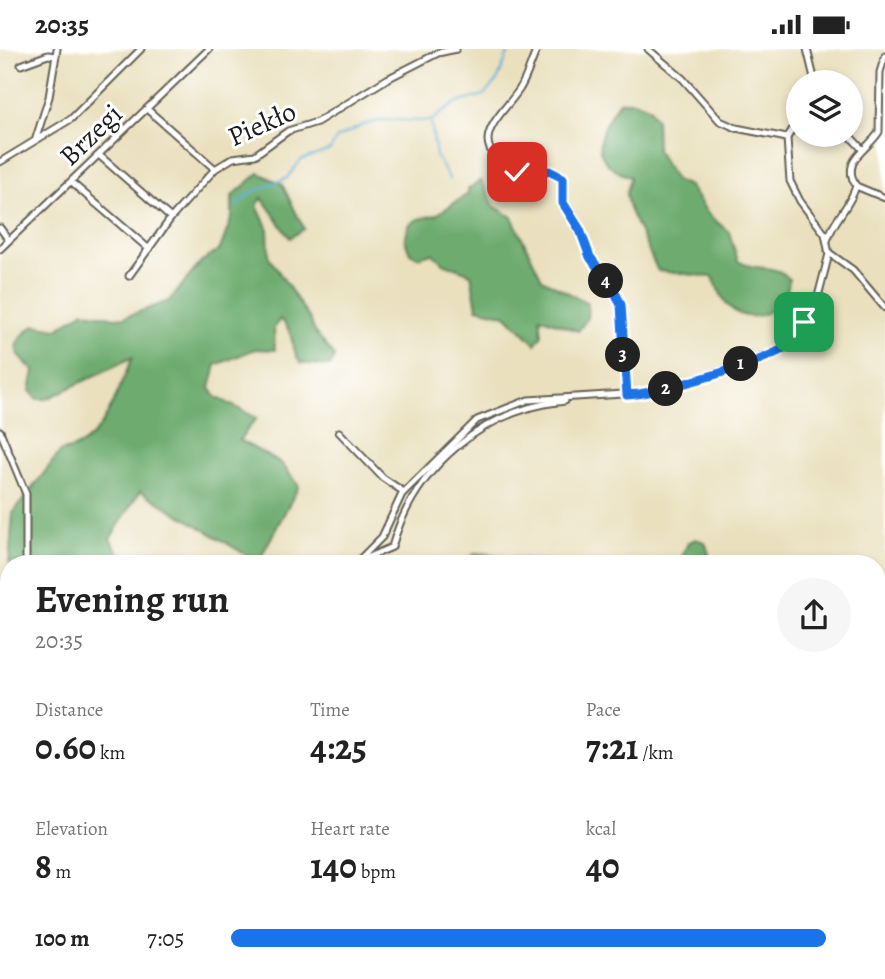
<!DOCTYPE html>
<html lang="en">
<head>
<meta charset="utf-8">
<style>
  :root { --surface:#fff; --page:#f6f6f6; --text:#222; --muted:#767676; --accent:#1a73e8 }
  body { margin:0; font-family:Alegreya,serif; background:var(--page); color:var(--text); height:100vh; display:flex; flex-direction:column; font-size:26px; white-space:nowrap }
  * { box-sizing:border-box; margin:0 }
  p { font-size:23px; color:var(--muted) }
  .icon { flex:none; width:38px; height:38px; fill:none; stroke:currentColor; stroke-width:2; stroke-linecap:round; stroke-linejoin:round }
  .map { position:relative; flex:1; overflow:hidden }
  .details { position:absolute; left:0px; top:506px; width:886px; height:425px; display:flex; flex-direction:column; background:var(--surface); border-radius:28px 28px 0 0; box-shadow:0 4px 10px #0003 }
  .details>* { flex:none }
  .fabs { position:absolute; left:786px; top:21px; display:grid; gap:14px }
  .fabs a { display:grid; place-items:center; width:77px; height:77px; border-radius:50%; background:var(--surface); box-shadow:0 4px 10px #0003; font-size:35px }
  .pin { position:absolute; display:grid; place-items:center; width:60px; height:60px; color:#fff; margin:-30px; border-radius:14px; box-shadow:0 4px 10px #0006 }
  .km { position:absolute; width:35px; height:35px; margin:-18px; border-radius:50%; background:#222; color:#fff; font-size:19px; line-height:35px; text-align:center }
  .round { display:grid; place-items:center; flex:none; width:74px; height:74px; border-radius:37px; background:var(--page) }
  .overview { display:flex; align-items:center; justify-content:space-between; height:119px; padding:0 35px }
  h1 { font-size:38px; font-weight:700; line-height:52px }
  .metrics { display:grid; grid-template-columns:repeat(3,1fr); gap:10px; height:119px; padding:7px 35px }
  .metrics div { display:grid; align-content:center }
  .metrics b { font-size:35px; font-weight:700 }
  .metrics small { font-size:19px; font-weight:400 }
  .metrics p { font-size:19px }
  ul { padding:0 35px; list-style:none; font-size:23px }
  li { display:grid; grid-template-columns:112px 84px 1fr; align-items:center; height:52px }
  li i { height:18px; border-radius:9px; background:var(--accent) }
  .status { display:flex; justify-content:space-between; align-items:center; height:49px; padding:0 35px; background:var(--surface); direction:ltr }
  .status svg { height:19px; fill:currentColor }
  .map>svg:first-child { display:block }
  .forest { fill:#6dac6e; stroke:#446445; stroke-width:2 }
  .lines { fill:none; stroke-linecap:round; stroke-linejoin:round }
  .stream { stroke:#5baad5; stroke-width:2 }
  .minor-casing { stroke:#646155; stroke-width:9 }
  .minor { stroke:#fff; stroke-width:5 }
  .route-casing { stroke:#fff; stroke-width:14 }
  .route { stroke:#1a73e8; stroke-width:9 }
  .labels { text-anchor:middle; dominant-baseline:central; stroke-width:6; stroke-linejoin:round; paint-order:stroke }
  .street-label { font-size:28px; fill:#1c1c1c; stroke:#fff }
</style>
</head>
<body>
<div class="status"><b>20:35</b><svg viewBox="0 0 49 12"><path d="M0 12V9h3v3zM5 12V6h3v6zM10 12V3h3v9zM15 12V0h3v12zM26 1h20v11H26zM47 4h2v5h-2z"/></svg></div>
<div class="map">
<svg width="885" height="930" viewBox="0 0 885 930">
  <rect width="100%" height="100%" fill="#fff"/>
  <filter id="ink" filterUnits="userSpaceOnUse"><feTurbulence type="fractalNoise" baseFrequency=".0143" numOctaves="2"/><feDisplacementMap in="SourceGraphic" scale="14" xChannelSelector="R" yChannelSelector="G"/><feConvolveMatrix kernelMatrix="1 2 1 2 8 2 1 2 1" color-interpolation-filters="sRGB"/></filter>
  <filter id="wash" filterUnits="userSpaceOnUse"><feTurbulence type="fractalNoise" baseFrequency=".00686" numOctaves="4" result="noise"/><feDisplacementMap in="SourceGraphic" scale="28" xChannelSelector="R" yChannelSelector="G"/><feGaussianBlur stdDeviation="1.57" result="paint"/><feColorMatrix in="noise" values="0 0 0 0 0 0 0 0 0 0 0 0 0 0 0 0 0 1.4 0 .05"/><feComposite in="paint" operator="in"/></filter>
  <g filter="url(#wash)">
    <rect width="100%" height="100%" fill="#eae0be"/>
    <g class="forest">
      <path d="M619,52h15l15,6 7,13 1,31 18,29 14,6 20,29 20,17 9,29c17,11 38,2 51,18 0,26 -33,49 -56,31 -10,-8 -15,-22 -20,-33l-55,-6 -29,-62 -3,-14 4,-18c-45,-17 -32,-44 -11,-76z"/>
      <path d="M259,124l23,11 22,45 -14,9 -28,-40 -5,8 11,23 1,28 42,64c3,16 16,22 23,36l-4,9 -29,-3c-12,-14 -5,-31 -21,-44l-6,9 1,22 -20,-1 -39,16 -6,23 6,9 41,21 -18,22 42,23 18,23 -41,76 -118,-71 -30,48 9,14 1,10h-111l4,-50 48,-62c43,-4 55,-59 72,-94l-86,42h-10l-7,-8 4,-20c-21,-19 -26,-27 1,-46l22,4 27,-18 31,7 10,-1 44,-16 33,-40 18,-12 12,-32v-21z"/>
      <polygon points="481,131 494,157 512,168 542,230 588,254 587,270 578,282 540,268 542,286 535,295 506,266 477,259 471,225 443,214 432,204 418,208 410,204 405,191 409,176 418,170 436,166 468,145 468,140"/>
      <polygon points="695,490 705,493 712,514 679,514 688,494"/>
      <polygon points="476,504 502,506 512,514 461,514"/>
      <polygon points="0,679 9,682 9,922 60,922 68,930 0,930"/>
      <polygon points="164,922 216,922 219,930 162,930"/>
      <polygon points="355,922 436,922 430,930 352,930"/>
    </g>
    <g class="lines">
      <g class="stream">
        <polyline points="431,73 436,107 450,131"/>
        <polyline points="237,156 248,145 287,129 301,111 330,101 337,89 363,76 382,71 431,72 454,55 484,46 497,32 510,0"/>
        <polyline points="476,514 514,508 567,514"/>
        <polyline points="877,603 885,602"/>
      </g>
    </g>
  </g>
  <g filter="url(#ink)">
    <g class="lines">
      <defs>
        <g id="minor">
          <path d="M537,0c-6,13 -10,29 -18,41 -22,31 -56,54 -2,82h32l14,6v25l17,27 10,27 24,33 7,15 6,90"/>
          <polyline points="648,0 683,30 720,72 736,79 787,89"/>
          <polyline points="807,0 815,33"/>
          <polyline points="21,16 48,6 56,7"/>
          <polyline points="148,61 215,120"/>
          <polyline points="849,86 862,100"/>
          <polyline points="36,89 49,48 57,0"/>
          <polyline points="100,107 171,169"/>
          <polyline points="0,113 71,70 141,0"/>
          <polyline points="72,134 149,200"/>
          <path d="M856,137c-16,-26 12,-36 23,-54l1,-60 5,-16"/>
          <polyline points="856,137 885,149"/>
          <polyline points="0,179 8,190"/>
          <path d="M827,192c6,-21 23,-34 29,-55"/>
          <polyline points="0,200 209,0"/>
          <polyline points="828,203 853,221 885,259"/>
          <polyline points="129,227 171,169 215,120 233,109 255,106 288,82 317,73 387,30 438,4 456,0"/>
          <polyline points="0,382 26,445 26,514"/>
          <polyline points="339,383 383,429 404,443"/>
          <path d="M357,513l35,-15c22,-79 91,-138 173,-146"/>
          <polyline points="356,514 382,488 402,445 477,371 528,351 655,343 752,312 783,300 791,293 815,259 829,205 825,185 800,152 790,132 787,89 798,71"/>
          <polyline points="0,585 9,575"/>
          <polyline points="748,922 762,930"/>
          <polyline points="133,930 138,922"/>
        </g>
      </defs>
      <use href="#minor" class="minor-casing"/>
      <use href="#minor" class="minor"/>
    </g>
  </g>
  <g class="lines" filter="url(#ink)">
    <defs>
      <path id="route" d="M517,123l32,-1 14,7v25l17,27 10,27 24,33 7,15 6,90c29,-1 134,-32 157,-47 9,-6 14,-17 20,-26"/>
    </defs>
    <use href="#route" class="route-casing"/>
    <use href="#route" class="route"/>
  </g>
  <g class="labels">
    <g class="street-label">
      <text transform="translate(262 75) rotate(-24)">Piekło</text>
      <text transform="translate(91 86) rotate(-44)">Brzegi</text>
    </g>
  </g>
</svg>
<div class="fabs">
<a><svg class="icon" aria-label="layers" viewBox="0 0 24 24"><path d="M12 4l9 5-9 5-9-5zM3 14l9 5 9-5"/></svg></a>
</div>
<div class="pin" style="left:804px;top:273px;background:#1e9e55"><svg class="icon" aria-label="arrive" viewBox="0 0 24 24"><path d="M6 21V4h12l-3 4 3 4H6"/></svg></div>
<div class="pin" style="left:517px;top:123px;background:#d93025"><svg class="icon" aria-label="check" viewBox="0 0 24 24"><path d="M5 12l5 5 9-10"/></svg></div>
<b class="km" style="left:741px;top:315px">1</b>
<b class="km" style="left:666px;top:340px">2</b>
<b class="km" style="left:623px;top:306px">3</b>
<b class="km" style="left:606px;top:232px">4</b>
<section class="details">
<div class="overview"><div><h1>Evening run</h1><p>20:35</p></div><a class="round"><svg class="icon" aria-label="share" viewBox="0 0 24 24"><path d="M12 15V3M7 8l5-5 5 5M5 13v7h14v-7"/></svg></a></div>
<div class="metrics">
<div><p>Distance</p><b>0.60<small> km</small></b></div>
<div><p>Time</p><b>4:25</b></div>
<div><p>Pace</p><b>7:21<small> /km</small></b></div>
</div>
<div class="metrics">
<div><p>Elevation</p><b>8<small> m</small></b></div>
<div><p>Heart rate</p><b>140<small> bpm</small></b></div>
<div><p>kcal</p><b>40</b></div>
</div>
<ul>
<li><b>100 m</b>7:05<i style="width:96%"></i></li>
</ul>
</section>
</div>
</body>
</html>
